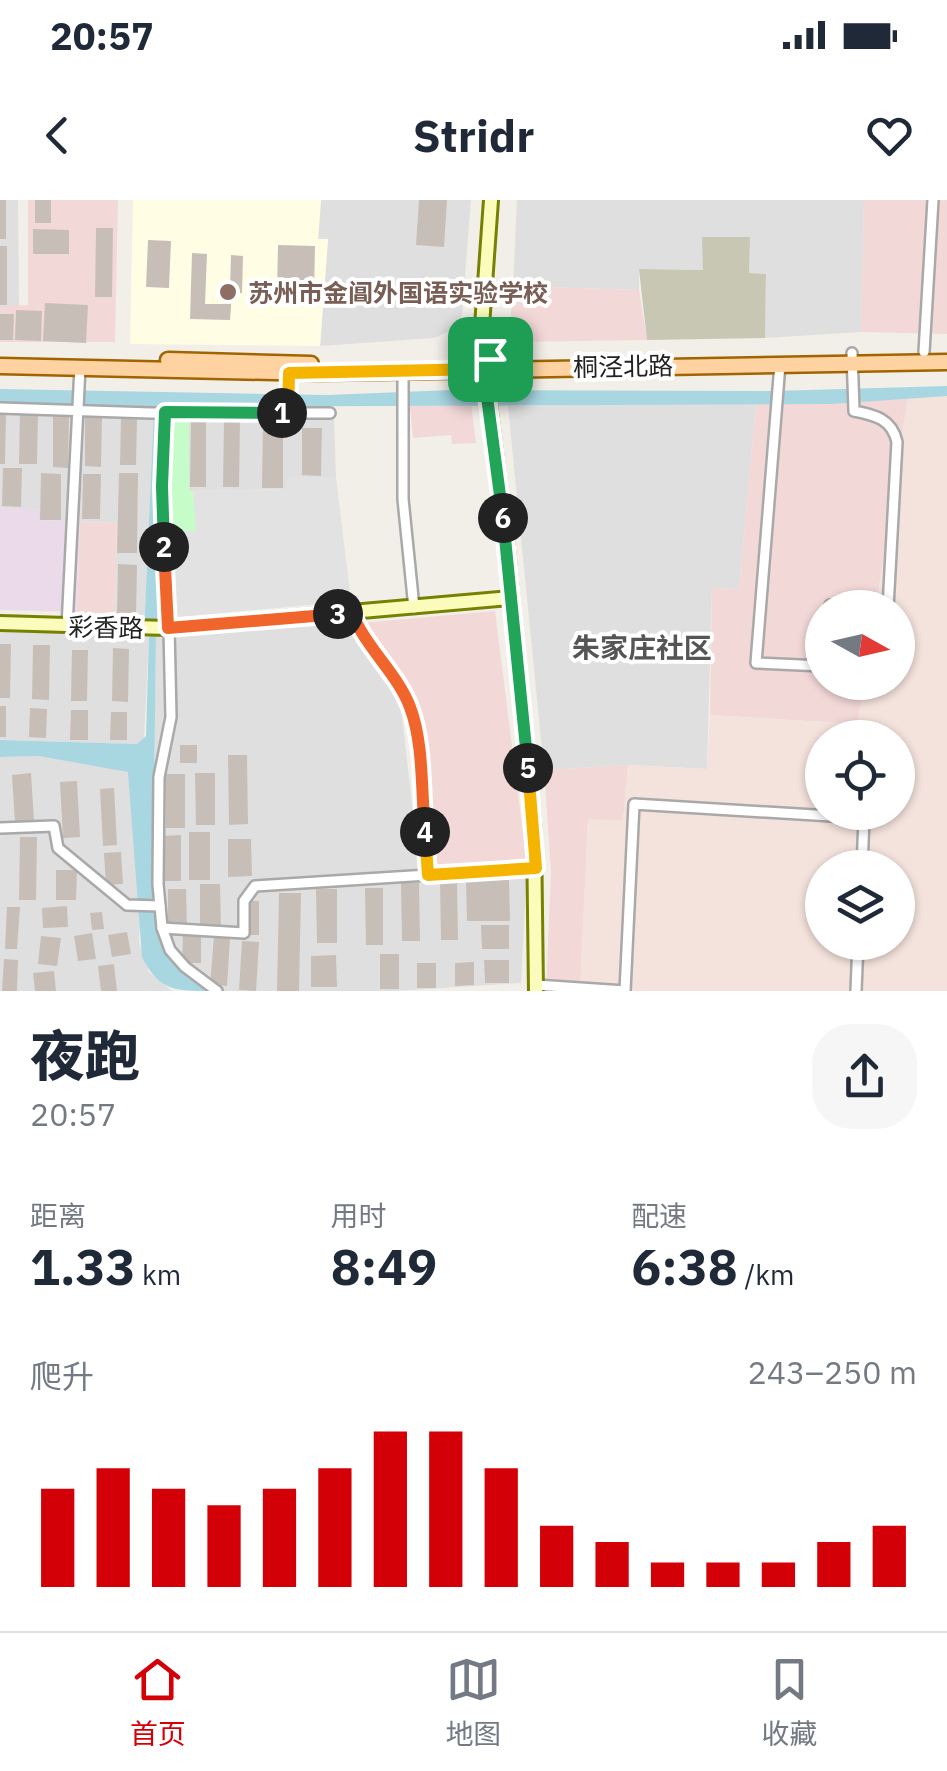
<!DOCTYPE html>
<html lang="zh">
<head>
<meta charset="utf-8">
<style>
  :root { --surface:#fff; --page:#f6f6f7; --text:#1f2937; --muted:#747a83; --line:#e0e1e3; --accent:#d40007 }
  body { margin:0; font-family:"IBM Plex Sans","Noto Sans SC",sans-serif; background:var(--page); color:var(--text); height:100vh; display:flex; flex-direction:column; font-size:38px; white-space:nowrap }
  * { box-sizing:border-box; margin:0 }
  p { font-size:32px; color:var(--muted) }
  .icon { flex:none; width:55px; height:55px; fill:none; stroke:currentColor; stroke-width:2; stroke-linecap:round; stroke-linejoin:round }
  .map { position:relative; height:791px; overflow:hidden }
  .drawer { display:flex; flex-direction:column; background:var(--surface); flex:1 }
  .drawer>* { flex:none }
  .needle { width:65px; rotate:98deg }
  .fabs { position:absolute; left:805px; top:390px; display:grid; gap:20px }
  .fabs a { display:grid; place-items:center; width:110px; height:110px; border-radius:50%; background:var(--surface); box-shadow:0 2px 8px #0004; font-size:50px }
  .pin { position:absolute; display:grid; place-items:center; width:85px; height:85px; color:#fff; margin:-42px; border-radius:20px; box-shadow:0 5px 15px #0006 }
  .km { position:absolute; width:50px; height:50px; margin:-25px; border-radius:50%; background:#222; color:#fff; font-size:28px; line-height:50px; text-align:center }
  .round { display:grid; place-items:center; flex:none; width:105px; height:105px; border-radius:40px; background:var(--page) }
  .summary { display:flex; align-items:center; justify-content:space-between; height:170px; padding:0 30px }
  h1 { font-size:55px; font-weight:800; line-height:75px }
  .stats { display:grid; grid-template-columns:repeat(3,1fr); gap:15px; height:170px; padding:10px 30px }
  .stats div { display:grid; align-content:center }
  .stats b { font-size:50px; font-weight:800 }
  .stats small { font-size:28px; font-weight:400 }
  .stats p { font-size:28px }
  .chart { height:280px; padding:20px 30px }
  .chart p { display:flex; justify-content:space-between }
  .chart svg { width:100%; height:180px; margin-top:10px; stroke:var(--accent); stroke-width:6 }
  .status { display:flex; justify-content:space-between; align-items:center; height:70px; padding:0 50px; background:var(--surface); direction:ltr }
  .status svg { height:28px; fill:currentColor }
  header { display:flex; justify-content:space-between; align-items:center; height:130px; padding:0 30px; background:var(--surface); font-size:45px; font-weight:800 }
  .tab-bar { display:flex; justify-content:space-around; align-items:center; height:140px; border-top:2px solid var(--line); background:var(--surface); font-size:28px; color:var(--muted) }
  .tab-bar a { display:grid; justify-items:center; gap:5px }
  .tab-bar .selected { color:var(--accent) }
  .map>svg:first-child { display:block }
  .residential { fill:#e0dfdf }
  .commercial { fill:#f3d8d8 }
  .industrial { fill:#ebdae9 }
  .education { fill:#fffee5 }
  .military { fill:#f4e2dc; fill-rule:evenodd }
  .construction { fill:#c7c7b3 }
  .park { fill:#c6fcc8 }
  .parking { fill:#e2e2e2 }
  .water { fill:#a8d6e1 }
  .building { fill:#c7beb7 }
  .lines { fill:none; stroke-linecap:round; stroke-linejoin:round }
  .lane-casing { stroke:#a9a9a9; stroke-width:10 }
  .street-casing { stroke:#a9a9a9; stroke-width:14 }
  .secondary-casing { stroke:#778101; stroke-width:18 }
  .primary-casing { stroke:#a06500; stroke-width:19 }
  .path { stroke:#ff776d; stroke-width:2.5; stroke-dasharray:5 5; stroke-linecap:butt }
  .lane { stroke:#fff; stroke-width:5 }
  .street { stroke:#fff; stroke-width:9 }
  .secondary { stroke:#fbfcbc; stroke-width:12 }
  .primary { stroke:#ffd3a1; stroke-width:14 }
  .split-1-casing { stroke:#fff; stroke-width:20 }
  .split-2-casing { stroke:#fff; stroke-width:20 }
  .split-3-casing { stroke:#fff; stroke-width:20 }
  .split-4-casing { stroke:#fff; stroke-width:20 }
  .split-5-casing { stroke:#fff; stroke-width:20 }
  .split-6-casing { stroke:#fff; stroke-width:20 }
  .split-7-casing { stroke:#fff; stroke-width:20 }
  .split-1 { stroke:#f5b400; stroke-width:12 }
  .split-2 { stroke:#22a559; stroke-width:12 }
  .split-3 { stroke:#f0652b; stroke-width:12 }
  .split-4 { stroke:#f0652b; stroke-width:12 }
  .split-5 { stroke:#f5b400; stroke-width:12 }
  .split-6 { stroke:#22a559; stroke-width:12 }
  .split-7 { stroke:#22a559; stroke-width:12 }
  .education-dot { fill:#8d6e63; stroke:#fff; stroke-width:4 }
  .labels { text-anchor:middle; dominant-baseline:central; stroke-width:8; stroke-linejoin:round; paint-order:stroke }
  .education-label { font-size:25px; font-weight:bold; fill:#785e54; stroke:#fff; text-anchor:start }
  .street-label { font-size:25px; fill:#222; stroke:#fff }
  .neighbourhood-label { font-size:28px; font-weight:bold; fill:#555; stroke:#fff }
</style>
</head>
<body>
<div class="status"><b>20:57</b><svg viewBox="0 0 49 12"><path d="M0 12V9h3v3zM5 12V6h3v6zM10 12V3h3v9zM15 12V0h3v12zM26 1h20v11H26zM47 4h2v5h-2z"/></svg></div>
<header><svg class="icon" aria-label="back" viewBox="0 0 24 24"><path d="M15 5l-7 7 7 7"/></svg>Stridr<svg class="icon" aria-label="heart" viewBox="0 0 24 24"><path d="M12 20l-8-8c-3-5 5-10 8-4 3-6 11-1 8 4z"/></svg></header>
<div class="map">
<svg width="947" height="791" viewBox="0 0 947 791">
  <rect width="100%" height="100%" fill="#f2efe8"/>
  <g class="residential">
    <polygon points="0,0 18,0 19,106 0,106"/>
    <polygon points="321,0 471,0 462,115 454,129 434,138 320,146 328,40 318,39"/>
    <polygon points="517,0 864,0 861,132 765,138 766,75 749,74 749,37 704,70 639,69 639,90 513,86"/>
    <polygon points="0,203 154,207 145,415 115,414 117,323 38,320 0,307"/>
    <polygon points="756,203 739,389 712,388 707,569 628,565 544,570 508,206"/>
    <polygon points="334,217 336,277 287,277 287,289 189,291 189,218"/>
    <polygon points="344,423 401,506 419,668 527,665 521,783 395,791 211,791 163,751 158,733 153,677 156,435"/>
    <polygon points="0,427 149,434 144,539 137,544 0,540"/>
    <polygon points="39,556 122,568 130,574 140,717 139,742 149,772 172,791 0,791 0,557"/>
  </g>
  <g class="commercial">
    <polygon points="28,0 118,0 115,142 0,142 0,106 28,105"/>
    <polygon points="864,0 947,0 947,134 861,132"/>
    <polygon points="512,86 639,90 647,140 510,142"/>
    <polygon points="908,197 876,407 822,408 822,482 864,483 858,524 710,515 712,388 739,389 756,203 831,204"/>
    <polygon points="471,204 476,243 452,244 451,235 413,238 410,206"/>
    <polygon points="80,322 117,323 115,414 77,412"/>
    <polygon points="495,411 527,665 435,668 432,596 413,492 361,423"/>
    <polygon points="628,565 623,621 588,620 580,791 546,791 551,672 544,570"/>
  </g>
  <polygon class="industrial" points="0,307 39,310 39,320 80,322 77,412 0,410"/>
  <polygon class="education" points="133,0 321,0 318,39 328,39 320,146 130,144"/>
  <path class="military" d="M947,196v595h-367l8,-172 35,1 5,-55 79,4 3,-54 147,9 7,-41 34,-1v-74l-22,-1 32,-210zM822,538h76v74h-76zM822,668h76v74h-76z"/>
  <polygon class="construction" points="702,37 750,37 749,73 766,74 765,138 647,140 639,69 703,70"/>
  <polygon class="park" points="166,218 189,218 189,290 193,291 197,331 165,331"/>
  <polygon class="parking" points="287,277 336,277 351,401 168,418 165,331 196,331 193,291 286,289"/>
  <path class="water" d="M947,186v10l-116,8 -671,3 -2,85 5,115h-5l-2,28 -3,242 5,56 5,18 48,40c-36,0 -52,0 -69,-34l-14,-185 -89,-16 -39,1v-17l137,4 9,-8 3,-101 -5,-1 10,-227 -154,-4v-14l328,6 123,-5 323,1z"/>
  <g class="building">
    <rect x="0" y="0" width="6" height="39"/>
    <rect x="35" y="0" width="16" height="23"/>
    <polygon points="419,0 447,0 444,47 416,45"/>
    <polygon points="96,28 113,28 112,97 95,97"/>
    <polygon points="33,29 69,30 69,54 33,54"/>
    <polygon points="148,40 171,41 169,88 146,87"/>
    <polygon points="278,45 315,46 314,93 277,92"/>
    <rect x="0" y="46" width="7" height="59"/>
    <polygon points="192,53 207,54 205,104 225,104 225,88 230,88 231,55 243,56 242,93 232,93 230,120 190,119"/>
    <polygon points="45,103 88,105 86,143 43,141"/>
    <polygon points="16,110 42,111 41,141 15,140"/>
    <polygon points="0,114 14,114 13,140 0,140"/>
    <polygon points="0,214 6,214 5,264 0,264"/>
    <polygon points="20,214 38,215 37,264 19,264"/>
    <polygon points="121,216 137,217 136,265 120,265"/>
    <polygon points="53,217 69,217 68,268 53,267"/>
    <polygon points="85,217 102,217 101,267 85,266"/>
    <polygon points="224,220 240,220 239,287 223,287"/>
    <polygon points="191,221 206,221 206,287 190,287"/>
    <polygon points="263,221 283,221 283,288 262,288"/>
    <polygon points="302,228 322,228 321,276 302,275"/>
    <polygon points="3,268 22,268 21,307 2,306"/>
    <polygon points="41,273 61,274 61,320 40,320"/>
    <polygon points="119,273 138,273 137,353 117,353"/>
    <polygon points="83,274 101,274 100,319 82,319"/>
    <polygon points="118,364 137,365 136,413 117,413"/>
    <polygon points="0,444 11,444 10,498 0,498"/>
    <polygon points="33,445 50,445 49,500 32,499"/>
    <polygon points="113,448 129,449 128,502 112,501"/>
    <polygon points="72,450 88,450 87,501 71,501"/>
    <rect x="0" y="506" width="6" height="31"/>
    <polygon points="30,508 47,509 46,538 29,537"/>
    <polygon points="71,510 88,510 88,540 70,540"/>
    <polygon points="111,512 127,512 127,540 110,540"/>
    <rect x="180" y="545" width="17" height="18"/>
    <polygon points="228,555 247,555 248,624 229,625"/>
    <polygon points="31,573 34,621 15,623 12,575"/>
    <polygon points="195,573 215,573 215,625 196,625"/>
    <rect x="166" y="574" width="19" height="54"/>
    <polygon points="77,581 80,637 63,638 60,582"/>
    <polygon points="114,588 117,645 103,646 100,589"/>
    <rect x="189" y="632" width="21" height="48"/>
    <polygon points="181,635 181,681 162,681 161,636"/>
    <polygon points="20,637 37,637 36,700 19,700"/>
    <polygon points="228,639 251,639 252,676 228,677"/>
    <polygon points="121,652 123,684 106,685 104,653"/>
    <polygon points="56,670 77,670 76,700 56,700"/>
    <polygon points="466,680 509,680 510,721 467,721"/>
    <polygon points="440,682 457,682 458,740 441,740"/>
    <polygon points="401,683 419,683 420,741 402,741"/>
    <polygon points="200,684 220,684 221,728 200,728"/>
    <polygon points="365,688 383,688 383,745 366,745"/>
    <polygon points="168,689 186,689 187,726 168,727"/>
    <polygon points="316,689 337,689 337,743 317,743"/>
    <polygon points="279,693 301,693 299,791 277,791"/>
    <rect x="242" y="701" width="17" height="34"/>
    <polygon points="67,706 68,727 43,728 42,708"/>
    <polygon points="7,707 20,707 17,749 5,749"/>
    <polygon points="102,712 104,729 92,730 90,713"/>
    <polygon points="481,725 509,725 509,749 482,749"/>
    <polygon points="127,732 131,754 112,757 108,735"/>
    <polygon points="92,733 96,759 78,761 74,736"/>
    <polygon points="183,734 201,735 201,763 182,763"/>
    <polygon points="41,736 61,738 57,766 38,764"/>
    <polygon points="214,737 230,738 227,786 210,785"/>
    <polygon points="242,741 259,742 256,791 239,790"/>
    <rect x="380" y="754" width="19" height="35"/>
    <polygon points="336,755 337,787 311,787 311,756"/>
    <polygon points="4,759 18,760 17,791 2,791"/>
    <polygon points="484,760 509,760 509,783 485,783"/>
    <polygon points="474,762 474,785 455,786 455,763"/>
    <rect x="417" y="763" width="19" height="25"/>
    <polygon points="114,764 117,791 101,791 98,766"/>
    <polygon points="54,771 56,791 35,791 33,773"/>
  </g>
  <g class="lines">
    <defs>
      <polyline id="lane" points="289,213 289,176"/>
      <g id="street">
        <polyline points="924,152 933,0"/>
        <path d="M852,153l2,58c21,4 38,8 43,31l-9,166"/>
        <polyline points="780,164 756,463 822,466"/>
        <polyline points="403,171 403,299 414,408"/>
        <polyline points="0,208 151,213 330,213"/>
        <polyline points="830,408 830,405 865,408"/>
        <path d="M353,413c14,41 50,70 62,113l13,149"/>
        <polyline points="67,427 80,167"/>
        <polyline points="169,428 171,517 159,577 158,684 162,728 170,750 185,767 217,791"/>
        <polyline points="0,628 54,626 58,648 127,705 160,706"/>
        <polyline points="162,728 244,733 244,701 255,686 536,668"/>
        <polyline points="536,785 625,791 634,604 864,618 862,668"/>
        <polyline points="856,791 858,742"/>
      </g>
      <g id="secondary">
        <polyline points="491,0 481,140 506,339 534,632 536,791"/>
        <polyline points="0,423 167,428 511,398"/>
      </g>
      <g id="primary">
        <polyline points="168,160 311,164"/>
        <polyline points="468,160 521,158"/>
        <polyline points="0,166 317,173 947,162"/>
      </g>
    </defs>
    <use href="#lane" class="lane-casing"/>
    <use href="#street" class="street-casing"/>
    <use href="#secondary" class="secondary-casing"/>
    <use href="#primary" class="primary-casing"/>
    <polyline class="path" points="165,219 162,286 167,416"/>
    <use href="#lane" class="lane"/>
    <use href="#street" class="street"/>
    <use href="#secondary" class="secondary"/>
    <use href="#primary" class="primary"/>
  </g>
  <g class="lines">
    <defs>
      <polyline id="split-1" points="282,213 288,213 289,173 484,169 490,159"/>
      <polyline id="split-2" points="164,347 162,286 165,212 282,213"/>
      <polyline id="split-3" points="164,347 168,428 338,414"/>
      <path id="split-4" d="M338,414l14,-1c14,35 45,60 58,94 14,37 11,85 15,125"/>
      <polyline id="split-5" points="425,632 428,675 536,668 528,568"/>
      <polyline id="split-6" points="503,318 528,568"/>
      <polyline id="split-7" points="490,159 482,159 503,318"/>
    </defs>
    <use href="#split-1" class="split-1-casing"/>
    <use href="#split-2" class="split-2-casing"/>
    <use href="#split-3" class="split-3-casing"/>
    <use href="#split-4" class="split-4-casing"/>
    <use href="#split-5" class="split-5-casing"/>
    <use href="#split-6" class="split-6-casing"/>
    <use href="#split-7" class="split-7-casing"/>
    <use href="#split-1" class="split-1"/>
    <use href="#split-2" class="split-2"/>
    <use href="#split-3" class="split-3"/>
    <use href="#split-4" class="split-4"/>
    <use href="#split-5" class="split-5"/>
    <use href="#split-6" class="split-6"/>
    <use href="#split-7" class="split-7"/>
  </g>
  <circle class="education-dot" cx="228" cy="92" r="10"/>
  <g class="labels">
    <g class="education-label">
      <text x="248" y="92">苏州市金阊外国语实验学校</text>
    </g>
    <g class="street-label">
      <text transform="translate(623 166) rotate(-1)">桐泾北路</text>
      <text transform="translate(106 427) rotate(1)">彩香路</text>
    </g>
    <g class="neighbourhood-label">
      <text x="642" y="447">朱家庄社区</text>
    </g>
  </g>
</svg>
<div class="fabs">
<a><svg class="needle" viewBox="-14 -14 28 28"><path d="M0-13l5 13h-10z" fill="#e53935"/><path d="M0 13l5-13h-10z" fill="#747a83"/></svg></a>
<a><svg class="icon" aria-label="locate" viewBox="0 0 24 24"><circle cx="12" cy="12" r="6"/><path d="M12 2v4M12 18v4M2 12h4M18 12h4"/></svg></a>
<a><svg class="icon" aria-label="layers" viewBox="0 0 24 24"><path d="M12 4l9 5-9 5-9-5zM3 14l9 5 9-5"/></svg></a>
</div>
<div class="pin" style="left:490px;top:159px;background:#1e9e55"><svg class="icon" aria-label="arrive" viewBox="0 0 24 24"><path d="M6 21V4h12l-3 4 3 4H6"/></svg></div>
<b class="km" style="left:282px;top:213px">1</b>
<b class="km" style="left:164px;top:347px">2</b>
<b class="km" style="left:338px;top:414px">3</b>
<b class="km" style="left:425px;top:632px">4</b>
<b class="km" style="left:528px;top:568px">5</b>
<b class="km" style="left:503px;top:318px">6</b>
</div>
<section class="drawer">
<div class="summary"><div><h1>夜跑</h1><p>20:57</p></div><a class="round"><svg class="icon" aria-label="share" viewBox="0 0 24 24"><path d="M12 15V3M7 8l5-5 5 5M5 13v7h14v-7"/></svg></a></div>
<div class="stats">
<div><p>距离</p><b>1.33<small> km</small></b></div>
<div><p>用时</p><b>8:49</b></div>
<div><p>配速</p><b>6:38<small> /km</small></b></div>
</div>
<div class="chart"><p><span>爬升</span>243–250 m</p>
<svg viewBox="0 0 160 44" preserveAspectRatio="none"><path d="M5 44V20M15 44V15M25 44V20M35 44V24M45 44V20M55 44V15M65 44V6M75 44V6M85 44V15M95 44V29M105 44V33M115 44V38M125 44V38M135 44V38M145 44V33M155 44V29"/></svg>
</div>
</section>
<nav class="tab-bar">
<a class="selected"><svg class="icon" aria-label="home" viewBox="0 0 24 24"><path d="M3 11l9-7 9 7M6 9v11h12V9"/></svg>首页</a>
<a><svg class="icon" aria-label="map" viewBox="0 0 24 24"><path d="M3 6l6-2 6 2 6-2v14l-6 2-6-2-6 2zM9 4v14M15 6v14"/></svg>地图</a>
<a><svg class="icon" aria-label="saved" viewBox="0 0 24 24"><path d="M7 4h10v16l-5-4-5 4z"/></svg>收藏</a>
</nav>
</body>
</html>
